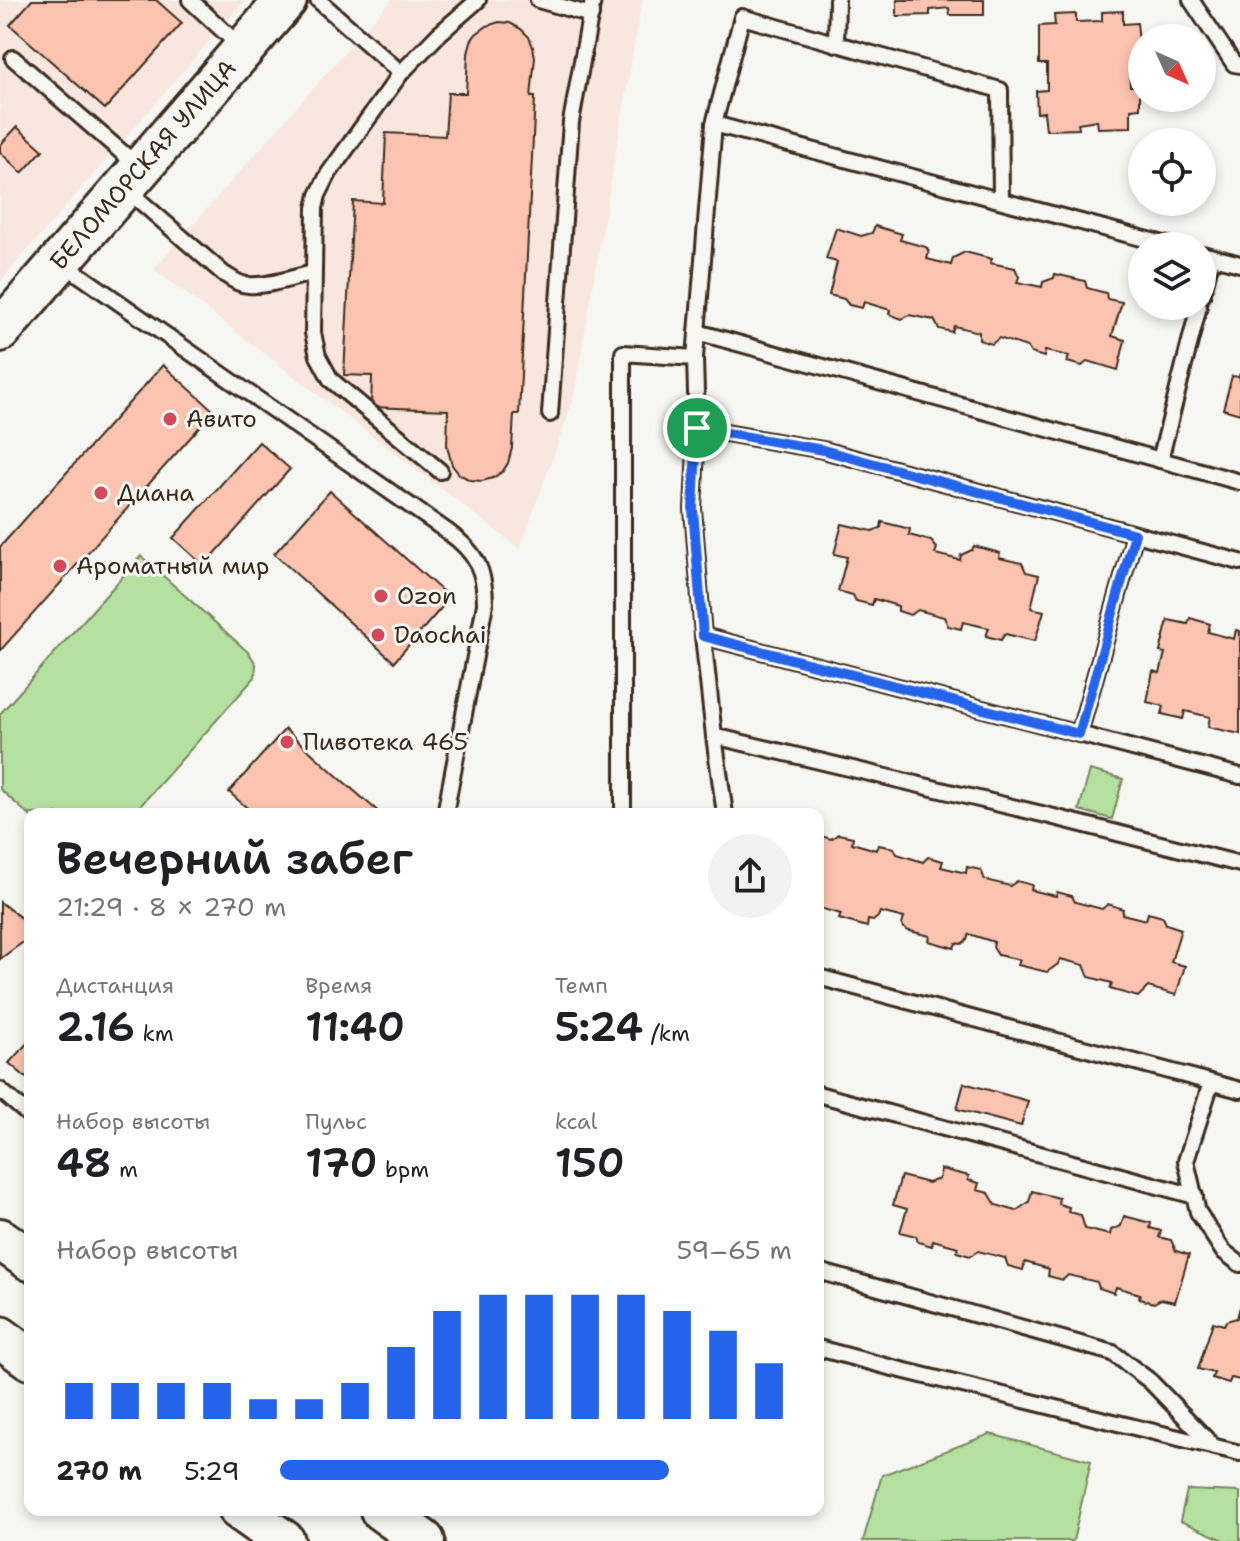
<!DOCTYPE html>
<html lang="ru">
<head>
<meta charset="utf-8">
<style>
  :root { --surface:#fff; --page:#f2f2f2; --text:#202124; --muted:#757577; --accent:#2563eb }
  body { margin:0; font-family:"Shantell Sans",sans-serif; background:var(--page); color:var(--text); height:100vh; display:flex; flex-direction:column; font-size:30px; white-space:nowrap }
  * { box-sizing:border-box; margin:0 }
  p { font-size:26px; color:var(--muted) }
  .icon { flex:none; width:44px; height:44px; fill:none; stroke:currentColor; stroke-width:2; stroke-linecap:round; stroke-linejoin:round }
  .map { position:relative; flex:1; overflow:hidden }
  .sheet { position:absolute; left:24px; top:808px; width:800px; height:708px; display:flex; flex-direction:column; background:var(--surface); border-radius:16px; box-shadow:0 4px 12px #0003 }
  .sheet>* { flex:none }
  .needle { width:52px; rotate:135deg }
  .tools { position:absolute; left:1128px; top:24px; display:grid; gap:16px }
  .tools a { display:grid; place-items:center; width:88px; height:88px; border-radius:50%; background:var(--surface); box-shadow:0 4px 12px #0003; font-size:40px }
  .pin { position:absolute; display:grid; place-items:center; width:68px; height:68px; color:#fff; margin:-34px; border:4px solid #fff; border-radius:50%; box-shadow:0 2px 8px #0007 }
  .round { display:grid; place-items:center; flex:none; width:84px; height:84px; border-radius:42px; background:var(--page) }
  .headline { display:flex; align-items:center; justify-content:space-between; height:136px; padding:0 32px }
  h1 { font-size:44px; font-weight:600; line-height:60px }
  .metrics { display:grid; grid-template-columns:repeat(3,1fr); gap:12px; height:136px; padding:8px 32px }
  .metrics div { display:grid; align-content:center }
  .metrics b { font-size:40px; font-weight:600 }
  .metrics small { font-size:22px; font-weight:400 }
  .metrics p { font-size:22px }
  .chart { height:224px; padding:16px 32px }
  .chart p { display:flex; justify-content:space-between }
  .chart svg { width:100%; height:144px; margin-top:8px; stroke:var(--accent); stroke-width:6 }
  ul { padding:0 32px; list-style:none; font-size:26px }
  li { display:grid; grid-template-columns:128px 96px 1fr; align-items:center; height:60px }
  li i { height:20px; border-radius:10px; background:var(--accent) }
  .map>svg:first-child { display:block }
  .built { fill:#f8e7de }
  .green { fill:#b4e19f; stroke:#78865e; stroke-width:2 }
  .building { fill:#fcc4b0; stroke:#3b2a1e; stroke-width:2 }
  .lines { fill:none; stroke-linecap:round; stroke-linejoin:round }
  .service-casing { stroke:#3b2a1e; stroke-width:20 }
  .secondary-casing { stroke:#3b2a1e; stroke-width:46 }
  .service { stroke:#f6f6f2; stroke-width:14 }
  .secondary { stroke:#f6f6f2; stroke-width:40 }
  .route-casing { stroke:#fff; stroke-width:16 }
  .route { stroke:#2563eb; stroke-width:10 }
  .poi-dot { fill:#d1495b; stroke:#f6f6f2; stroke-width:3 }
  .labels { text-anchor:middle; dominant-baseline:central; stroke-width:6; stroke-linejoin:round; paint-order:stroke }
  .street-label { font-size:24px; fill:#3b2a1e; stroke:#f6f6f2 }
  .poi-label { font-size:24px; fill:#3b2a1e; stroke:#f6f6f2; text-anchor:start }
</style>
</head>
<body>
<div class="map">
<svg width="1240" height="1541" viewBox="0 0 1240 1541">
  <rect width="100%" height="100%" fill="#f6f6f2"/>
  <filter id="ink" filterUnits="userSpaceOnUse"><feTurbulence type="fractalNoise" baseFrequency=".0125" numOctaves="2"/><feDisplacementMap in="SourceGraphic" scale="16" xChannelSelector="R" yChannelSelector="G"/><feConvolveMatrix kernelMatrix="1 2 1 2 8 2 1 2 1" color-interpolation-filters="sRGB"/></filter>
  <g filter="url(#ink)">
    <g class="built">
      <polygon points="0,0 245,0 0,282"/>
      <polygon points="391,0 642,0 573,400 520,549 154,269"/>
    </g>
    <g class="green">
      <polygon points="141,556 249,653 256,664 255,677 133,814 30,814 30,816 0,789 0,714"/>
      <polygon points="1090,770 1123,779 1112,819 1079,810"/>
      <polygon points="990,1434 1091,1461 1073,1541 863,1541 882,1475"/>
      <polygon points="1187,1490 1240,1492 1240,1541 1226,1541 1180,1521"/>
    </g>
    <g class="building">
      <polygon points="32,0 156,0 182,23 105,109 10,25"/>
      <polygon points="897,0 984,0 984,15 950,15 949,8 930,10 930,15 897,16"/>
      <polygon points="1123,11 1123,24 1137,23 1141,61 1129,62 1130,86 1140,86 1140,108 1131,109 1131,127 1098,128 1097,120 1078,123 1079,129 1046,130 1044,112 1037,113 1036,91 1047,90 1047,64 1039,64 1039,26 1055,25 1054,15 1076,14 1076,22 1102,21 1102,12"/>
      <polygon points="499,22 510,23 521,29 529,37 533,47 535,57 531,97 535,97 519,414 514,414 512,448 508,463 503,471 493,478 482,481 470,480 459,474 452,465 447,446 448,410 371,407 372,376 344,375 353,201 383,203 386,133 445,136 448,93 466,93 468,54 471,41 476,34 487,26"/>
      <polygon points="17,127 43,150 22,173 0,152 0,145"/>
      <polygon points="875,226 902,234 900,240 926,247 929,252 927,259 951,265 953,258 965,252 992,259 990,263 1015,268 1019,277 1017,282 1042,287 1043,282 1054,278 1055,274 1085,281 1087,288 1106,293 1107,299 1122,302 1112,336 1125,340 1118,370 1088,361 1082,366 1067,362 1069,356 1045,351 1044,357 1031,353 1027,347 999,338 992,344 979,340 979,332 954,326 952,332 939,329 934,320 909,315 902,319 889,314 890,310 864,302 862,308 849,305 844,299 829,295 837,262 826,259 836,228 861,236 872,233"/>
      <polygon points="163,365 214,411 0,651 0,547"/>
      <polygon points="1240,373 1240,414 1223,409 1232,376 1239,377"/>
      <polygon points="259,442 290,469 204,566 173,538"/>
      <polygon points="330,491 450,598 394,662 274,554"/>
      <polygon points="882,522 910,529 909,535 931,541 937,548 935,554 960,560 961,555 972,550 974,546 1000,553 999,558 1022,563 1026,572 1039,575 1031,608 1044,611 1035,641 1005,634 1001,640 986,636 989,628 963,622 961,629 948,626 944,617 918,610 910,615 898,611 898,606 874,599 872,605 856,601 853,595 838,591 847,557 834,554 842,524 872,531 881,528"/>
      <polygon points="1190,618 1210,624 1208,632 1234,639 1236,630 1240,631 1240,734 1208,727 1210,717 1185,711 1183,719 1162,714 1164,706 1147,702 1153,671 1160,673 1165,653 1160,652 1168,620 1188,624"/>
      <polygon points="285,729 344,782 381,814 254,814 229,792"/>
      <polygon points="838,834 853,837 852,843 876,850 878,845 894,848 897,854 923,862 928,857 943,861 941,867 966,873 967,867 981,870 985,880 1010,886 1017,881 1032,885 1031,890 1056,896 1057,892 1072,896 1075,902 1102,909 1108,904 1123,909 1122,914 1146,920 1148,913 1163,917 1166,924 1181,929 1171,962 1185,966 1176,995 1148,987 1138,997 1110,989 1112,983 1089,977 1084,965 1060,959 1058,964 1047,972 1018,965 1020,960 998,955 993,947 994,942 969,934 967,940 961,944 956,943 954,948 929,941 930,936 906,930 902,925 904,918 880,912 878,917 873,921 868,920 867,927 839,919 841,914 819,908 818,906 818,835 831,839"/>
      <polygon points="0,902 30,925 30,937 0,959"/>
      <polygon points="30,1040 30,1081 9,1063"/>
      <polygon points="964,1083 1028,1101 1021,1126 957,1109"/>
      <polygon points="941,1169 969,1176 968,1180 979,1183 977,1190 989,1193 996,1205 1016,1211 1029,1202 1032,1191 1059,1198 1058,1204 1069,1207 1068,1212 1081,1215 1085,1229 1110,1235 1111,1230 1121,1226 1124,1216 1151,1223 1150,1228 1161,1231 1159,1237 1171,1240 1176,1251 1189,1255 1175,1302 1161,1299 1154,1303 1139,1299 1140,1294 1116,1287 1114,1293 1099,1288 1097,1282 1068,1275 1063,1280 1048,1276 1049,1269 1025,1262 1023,1270 1008,1266 1005,1258 978,1251 970,1256 957,1252 958,1247 933,1240 932,1246 918,1242 916,1236 900,1232 907,1209 893,1205 901,1176 928,1183 939,1179"/>
      <polygon points="1240,1307 1240,1380 1231,1378 1229,1383 1212,1378 1214,1373 1198,1369 1213,1322 1224,1325 1226,1321 1237,1318"/>
    </g>
    <g class="lines">
      <defs>
        <g id="service">
          <polyline points="190,0 243,49"/>
          <polyline points="318,0 401,73"/>
          <polyline points="538,0 591,15"/>
          <polyline points="1191,0 1234,64 1240,65"/>
          <polyline points="836,44 837,0"/>
          <polyline points="13,58 140,168"/>
          <polyline points="714,124 1171,246"/>
          <path d="M126,189l98,85c7,4 15,11 24,11 19,2 46,-8 65,-12"/>
          <polyline points="1202,254 1240,264"/>
          <path d="M61,262l387,270c28,20 37,38 37,72l-40,210"/>
          <polyline points="1202,296 1212,257"/>
          <polyline points="697,332 1240,482"/>
          <polyline points="550,414 571,122 593,0"/>
          <polyline points="697,428 823,450 1240,562"/>
          <polyline points="1160,460 1199,306"/>
          <polyline points="440,471 331,380 318,356 313,333 315,208 318,195 329,173 401,73 439,34 478,0"/>
          <polyline points="703,636 1240,776"/>
          <polyline points="1079,734 1135,534"/>
          <polyline points="714,736 1042,814 1240,864"/>
          <polyline points="623,814 623,353 695,358"/>
          <polyline points="725,814 714,736 703,636 693,509 697,428 695,358 714,124 742,17 1000,90 1001,200"/>
          <polyline points="818,977 1240,1090"/>
          <polyline points="1211,1083 1186,1161 1198,1212 1223,1251 1240,1264"/>
          <polyline points="0,1090 30,1116"/>
          <polyline points="818,1094 1195,1196"/>
          <polyline points="818,1271 1113,1353 1150,1381 1214,1447"/>
          <polyline points="818,1348 889,1367 1240,1453"/>
        </g>
        <g id="secondary">
          <polyline points="0,331 286,0"/>
          <polyline points="0,1239 30,1260"/>
          <polyline points="0,1337 30,1359"/>
          <polyline points="240,1510 284,1541"/>
          <polyline points="381,1510 424,1541"/>
        </g>
      </defs>
      <use href="#service" class="service-casing"/>
      <use href="#secondary" class="secondary-casing"/>
      <use href="#service" class="service"/>
      <use href="#secondary" class="secondary"/>
    </g>
  </g>
  <g class="lines" filter="url(#ink)">
    <defs>
      <polygon id="route" points="697,428 823,450 1135,534 1079,734 703,636 693,509"/>
    </defs>
    <use href="#route" class="route-casing"/>
    <use href="#route" class="route"/>
  </g>
  <g class="poi-dot">
    <circle cx="170" cy="419" r="8"/>
    <circle cx="101" cy="493" r="8"/>
    <circle cx="60" cy="566" r="8"/>
    <circle cx="381" cy="596" r="8"/>
    <circle cx="378" cy="635" r="8"/>
    <circle cx="287" cy="742" r="8"/>
  </g>
  <g class="labels">
    <g class="street-label">
      <text transform="translate(143 165) rotate(-49)">БЕЛОМОРСКАЯ УЛИЦА</text>
    </g>
    <g class="poi-label">
      <text x="186" y="419">Авито</text>
      <text x="117" y="493">Диана</text>
      <text x="76" y="566">Ароматный мир</text>
      <text x="397" y="596">Ozon</text>
      <text x="394" y="635">Daochai</text>
      <text x="303" y="742">Пивотека 465</text>
    </g>
  </g>
</svg>
<div class="tools">
<a><svg class="needle" viewBox="-14 -14 28 28"><path d="M0-13l5 13h-10z" fill="#e53935"/><path d="M0 13l5-13h-10z" fill="#757577"/></svg></a>
<a><svg class="icon" aria-label="locate" viewBox="0 0 24 24"><circle cx="12" cy="12" r="6"/><path d="M12 2v4M12 18v4M2 12h4M18 12h4"/></svg></a>
<a><svg class="icon" aria-label="layers" viewBox="0 0 24 24"><path d="M12 4l9 5-9 5-9-5zM3 14l9 5 9-5"/></svg></a>
</div>
<div class="pin" style="left:697px;top:428px;background:#1e9e55"><svg class="icon" aria-label="arrive" viewBox="0 0 24 24"><path d="M6 21V4h12l-3 4 3 4H6"/></svg></div>
<section class="sheet">
<div class="headline"><div><h1>Вечерний забег</h1><p>21:29 · 8 × 270 m</p></div><a class="round"><svg class="icon" aria-label="share" viewBox="0 0 24 24"><path d="M12 15V3M7 8l5-5 5 5M5 13v7h14v-7"/></svg></a></div>
<div class="metrics">
<div><p>Дистанция</p><b>2.16<small> km</small></b></div>
<div><p>Время</p><b>11:40</b></div>
<div><p>Темп</p><b>5:24<small> /km</small></b></div>
</div>
<div class="metrics">
<div><p>Набор высоты</p><b>48<small> m</small></b></div>
<div><p>Пульс</p><b>170<small> bpm</small></b></div>
<div><p>kcal</p><b>150</b></div>
</div>
<div class="chart"><p><span>Набор высоты</span>59–65 m</p>
<svg viewBox="0 0 160 44" preserveAspectRatio="none"><path d="M5 44V33M15 44V33M25 44V33M35 44V33M45 44V38M55 44V38M65 44V33M75 44V22M85 44V11M95 44V6M105 44V6M115 44V6M125 44V6M135 44V11M145 44V17M155 44V27"/></svg>
</div>
<ul>
<li><b>270 m</b>5:29<i style="width:76%"></i></li>
</ul>
</section>
</div>
</body>
</html>
